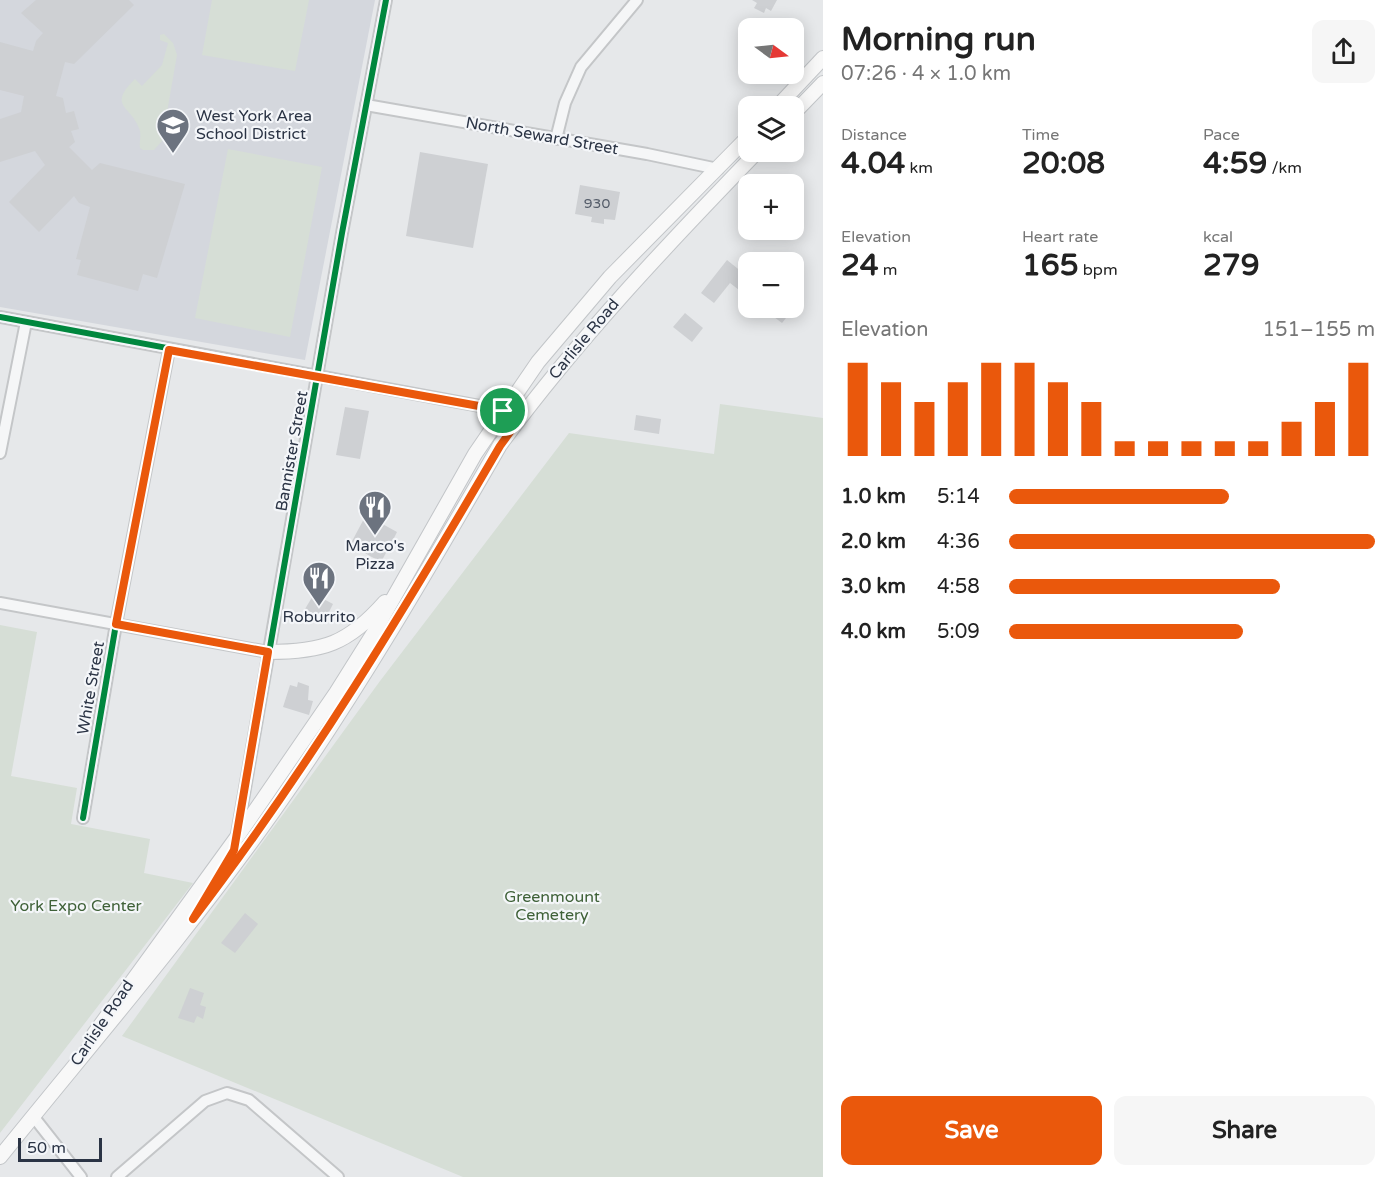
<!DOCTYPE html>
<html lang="en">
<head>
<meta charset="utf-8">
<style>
  :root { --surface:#fff; --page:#f6f6f6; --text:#222; --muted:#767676; --accent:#ea580c }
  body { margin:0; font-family:"Varela Round",sans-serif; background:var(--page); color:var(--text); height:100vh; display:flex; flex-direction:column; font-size:22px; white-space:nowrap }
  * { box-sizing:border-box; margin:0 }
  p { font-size:20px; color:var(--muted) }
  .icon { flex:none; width:33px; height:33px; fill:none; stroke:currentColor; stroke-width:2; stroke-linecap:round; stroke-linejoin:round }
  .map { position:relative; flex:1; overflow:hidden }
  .details { display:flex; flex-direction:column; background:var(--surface); width:570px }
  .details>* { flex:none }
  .needle { width:39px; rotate:105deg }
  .fabs { position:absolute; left:738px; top:18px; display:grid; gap:12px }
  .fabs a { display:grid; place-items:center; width:66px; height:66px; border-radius:12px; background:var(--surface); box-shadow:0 3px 15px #0003; font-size:30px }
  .scale { position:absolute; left:18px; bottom:15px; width:84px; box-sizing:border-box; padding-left:6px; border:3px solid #2b3445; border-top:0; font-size:16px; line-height:21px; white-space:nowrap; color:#2b3445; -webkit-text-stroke:4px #f4f6f9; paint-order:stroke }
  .pin { position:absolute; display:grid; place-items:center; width:51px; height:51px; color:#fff; margin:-26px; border:3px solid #fff; border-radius:50%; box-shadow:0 2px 6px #0007 }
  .round { display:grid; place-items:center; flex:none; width:63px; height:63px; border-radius:12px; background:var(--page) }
  .head { display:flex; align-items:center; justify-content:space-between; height:102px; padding:0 18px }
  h1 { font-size:33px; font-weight:700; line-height:45px }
  .metrics { display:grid; grid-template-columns:repeat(3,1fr); gap:9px; height:102px; padding:6px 18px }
  .metrics div { display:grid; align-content:center }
  .metrics b { font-size:30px; font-weight:700 }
  .metrics small { font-size:16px; font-weight:400 }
  .metrics p { font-size:16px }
  .chart { height:168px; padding:12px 18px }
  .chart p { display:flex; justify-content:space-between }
  .chart svg { width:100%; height:108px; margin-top:6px; stroke:var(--accent); stroke-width:6 }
  .cta { display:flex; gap:12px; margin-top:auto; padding:12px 18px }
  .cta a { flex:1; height:69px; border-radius:12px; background:var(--accent); color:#fff; font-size:24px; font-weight:700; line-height:69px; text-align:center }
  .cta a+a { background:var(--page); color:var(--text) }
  ul { padding:0 18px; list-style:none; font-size:20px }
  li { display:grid; grid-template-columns:96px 72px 1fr; align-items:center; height:45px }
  li i { height:15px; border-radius:8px; background:var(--accent) }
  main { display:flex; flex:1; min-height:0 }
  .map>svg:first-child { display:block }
  .built { fill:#d4d7dd }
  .green { fill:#d6ded6 }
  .building { fill:#ced0d3 }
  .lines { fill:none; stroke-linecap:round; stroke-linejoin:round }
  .minor-casing { stroke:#c4c6c8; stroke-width:14 }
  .major-casing { stroke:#c2c5c8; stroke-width:16 }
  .minor { stroke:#f5f6f7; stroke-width:10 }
  .major { stroke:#f8f8f8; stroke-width:14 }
  .cycleway-casing { stroke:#f4f6f9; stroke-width:10 }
  .cycleway { stroke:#00873e; stroke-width:6 }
  .route-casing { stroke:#fff; stroke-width:12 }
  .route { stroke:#ea580c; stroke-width:8 }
  .labels { text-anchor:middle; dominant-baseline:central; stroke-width:4.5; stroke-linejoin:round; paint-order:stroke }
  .number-label { font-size:14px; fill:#545c69 }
  .poi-label { font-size:16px; fill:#2b3445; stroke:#f4f6f9 }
  .street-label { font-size:16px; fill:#2b3445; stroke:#f4f6f9 }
  .park-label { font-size:16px; fill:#3f6138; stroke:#f4f6f9 }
</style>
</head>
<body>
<main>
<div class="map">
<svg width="823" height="1177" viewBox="0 0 823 1177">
  <rect width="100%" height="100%" fill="#e6e8ea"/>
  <polygon class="built" points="0,0 375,0 305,360 0,307"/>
  <g class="green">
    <polygon points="212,0 309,0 295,71 202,55"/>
    <path d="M164,34l9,9 4,12 -15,86 -8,9h-11l-3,-2c-1,-7 2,-13 -1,-20 -8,-22 -32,-22 -4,-49l7,7 20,-21 6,-22 -8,-3v-5z"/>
    <polygon points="228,149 322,167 290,337 195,318"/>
    <polygon points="720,404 823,418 823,1177 463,1177 122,1036 380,681 569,433 714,454"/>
    <polygon points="0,625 37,632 11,776 77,788 71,824 150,839 144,873 193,883 0,1133"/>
  </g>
  <g class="building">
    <polygon points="36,0 129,0 134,5 74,64 65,62 56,96 63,98 66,113 74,111 79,129 71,131 75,142 69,147 92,170 100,163 185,184 157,278 143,274 138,291 77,275 81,260 76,259 90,207 79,203 74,196 39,232 9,202 45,165 35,151 0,162 0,119 21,112 24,96 0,90 0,42 33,51 36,41 43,33 21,13"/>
    <polygon points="752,0 777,0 771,11 766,8 764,13 754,8 757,3"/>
    <polygon points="420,152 488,164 473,248 406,236"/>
    <polygon points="580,185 620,192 615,220 604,219 604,224 591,222 592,217 575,214"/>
    <polygon points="727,260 748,277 748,297 730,283 714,303 701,293"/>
    <polygon points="762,308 794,308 782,323"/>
    <polygon points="685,313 703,328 692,342 673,327"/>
    <polygon points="345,407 369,411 360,459 336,455"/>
    <polygon points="636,415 661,419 659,434 634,430"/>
    <polygon points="366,515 397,532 393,540 396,542 390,553 387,551 381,562 350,545"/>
    <polygon points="314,594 333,604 325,620 305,609"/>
    <polygon points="298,682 309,686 308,700 313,701 309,715 283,707 290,685 297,687"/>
    <polygon points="245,913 258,924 235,953 221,943"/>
    <polygon points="190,988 204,993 200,1005 206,1007 203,1019 197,1016 194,1023 178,1018"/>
  </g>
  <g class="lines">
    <defs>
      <g id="minor">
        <polyline points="366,105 647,154 718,169"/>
        <polyline points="556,139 565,103 581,67 637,0"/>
        <polyline points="0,317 523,414"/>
        <polyline points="0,453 26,322"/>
        <polyline points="0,603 268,652"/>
        <polyline points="83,818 116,624 169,350"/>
        <polyline points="237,834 342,233 386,0"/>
        <polyline points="33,1116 81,1177"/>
        <polyline points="117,1177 205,1101 227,1093 249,1100 338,1177"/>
      </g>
      <g id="major">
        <polyline points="778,106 823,58"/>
        <polyline points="794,113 823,83"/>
        <path d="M268,652c55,0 80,-8 117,-50"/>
        <polyline points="94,1034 237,837 336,693 373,634 475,454 538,362 610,277 748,137"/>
        <path d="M0,1157c92,-114 188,-225 273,-345 83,-118 155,-242 227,-367 77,-105 166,-199 257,-293"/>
      </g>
    </defs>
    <use href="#minor" class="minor-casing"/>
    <use href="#major" class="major-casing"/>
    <use href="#minor" class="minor"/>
    <use href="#major" class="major"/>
    <defs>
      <g id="cycleway">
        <polyline points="0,317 523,414"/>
        <polyline points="83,818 116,624 169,350"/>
        <polyline points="237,837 342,233 386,0"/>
      </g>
    </defs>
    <use href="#cycleway" class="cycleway-casing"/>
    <use href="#cycleway" class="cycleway"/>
  </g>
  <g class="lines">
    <defs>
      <path id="route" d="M169,350l354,64 -23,32c-95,163 -192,323 -307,473l41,-69 34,-198 -152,-28z"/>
    </defs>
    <use href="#route" class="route-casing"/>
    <use href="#route" class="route"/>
  </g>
  <defs>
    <symbol id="school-pin" viewBox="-11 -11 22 30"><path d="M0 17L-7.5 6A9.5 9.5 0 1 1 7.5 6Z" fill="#6c737f" stroke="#f4f6f9"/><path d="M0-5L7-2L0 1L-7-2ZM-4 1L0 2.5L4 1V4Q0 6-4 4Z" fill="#fff"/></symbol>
    <symbol id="restaurant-pin" viewBox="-11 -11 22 30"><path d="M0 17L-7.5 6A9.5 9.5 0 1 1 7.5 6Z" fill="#6c737f" stroke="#f4f6f9"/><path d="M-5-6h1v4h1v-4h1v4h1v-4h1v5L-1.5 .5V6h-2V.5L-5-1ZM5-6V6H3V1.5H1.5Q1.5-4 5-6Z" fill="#fff"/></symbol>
  </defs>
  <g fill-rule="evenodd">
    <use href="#school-pin" x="154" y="106" width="38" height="52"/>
    <use href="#restaurant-pin" x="356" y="488" width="38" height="52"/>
    <use href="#restaurant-pin" x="300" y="559" width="38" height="52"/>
  </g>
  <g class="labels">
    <g class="number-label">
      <text x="597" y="203">930</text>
    </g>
    <g class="poi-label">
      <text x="196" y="116" text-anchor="start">West York Area<tspan x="196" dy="18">School District</tspan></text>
      <text x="375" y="546">Marco's<tspan x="375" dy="18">Pizza</tspan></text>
      <text x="319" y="617">Roburrito</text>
    </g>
    <g class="street-label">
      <text transform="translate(542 136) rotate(10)">North Seward Street</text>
      <text transform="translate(584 339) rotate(-50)">Carlisle Road</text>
      <text transform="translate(292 451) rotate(-80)">Bannister Street</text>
      <text transform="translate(91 688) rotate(-80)">White Street</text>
      <text transform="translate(102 1023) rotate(-56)">Carlisle Road</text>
    </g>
    <g class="park-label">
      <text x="552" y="897">Greenmount<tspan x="552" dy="18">Cemetery</tspan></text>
      <text x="76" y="906">York Expo Center</text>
    </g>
  </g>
</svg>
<div class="fabs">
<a><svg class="needle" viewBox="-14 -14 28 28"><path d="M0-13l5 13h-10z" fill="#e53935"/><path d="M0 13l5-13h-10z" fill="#767676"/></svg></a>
<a><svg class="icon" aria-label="layers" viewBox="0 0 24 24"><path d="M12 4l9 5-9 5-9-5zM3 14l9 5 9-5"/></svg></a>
<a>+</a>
<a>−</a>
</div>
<div class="scale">50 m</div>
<div class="pin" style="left:503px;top:411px;background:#1e9e55"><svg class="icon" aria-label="arrive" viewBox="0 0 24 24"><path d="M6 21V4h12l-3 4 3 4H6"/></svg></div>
</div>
<section class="details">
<div class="head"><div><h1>Morning run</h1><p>07:26 · 4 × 1.0 km</p></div><a class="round"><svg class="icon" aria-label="share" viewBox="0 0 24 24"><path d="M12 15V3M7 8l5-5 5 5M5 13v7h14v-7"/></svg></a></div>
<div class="metrics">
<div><p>Distance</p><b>4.04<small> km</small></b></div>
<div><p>Time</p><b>20:08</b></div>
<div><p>Pace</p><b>4:59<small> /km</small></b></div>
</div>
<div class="metrics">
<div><p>Elevation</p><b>24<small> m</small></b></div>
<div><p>Heart rate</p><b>165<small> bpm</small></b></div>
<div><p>kcal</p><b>279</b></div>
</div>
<div class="chart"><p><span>Elevation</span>151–155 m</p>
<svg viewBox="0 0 160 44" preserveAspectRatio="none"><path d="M5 44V6M15 44V14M25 44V22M35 44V14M45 44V6M55 44V6M65 44V14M75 44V22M85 44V38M95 44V38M105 44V38M115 44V38M125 44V38M135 44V30M145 44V22M155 44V6"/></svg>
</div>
<ul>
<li><b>1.0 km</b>5:14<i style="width:60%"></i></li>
<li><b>2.0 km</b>4:36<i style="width:100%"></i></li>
<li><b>3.0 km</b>4:58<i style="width:74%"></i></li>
<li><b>4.0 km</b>5:09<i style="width:64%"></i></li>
</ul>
<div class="cta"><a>Save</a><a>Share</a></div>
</section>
</main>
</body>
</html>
